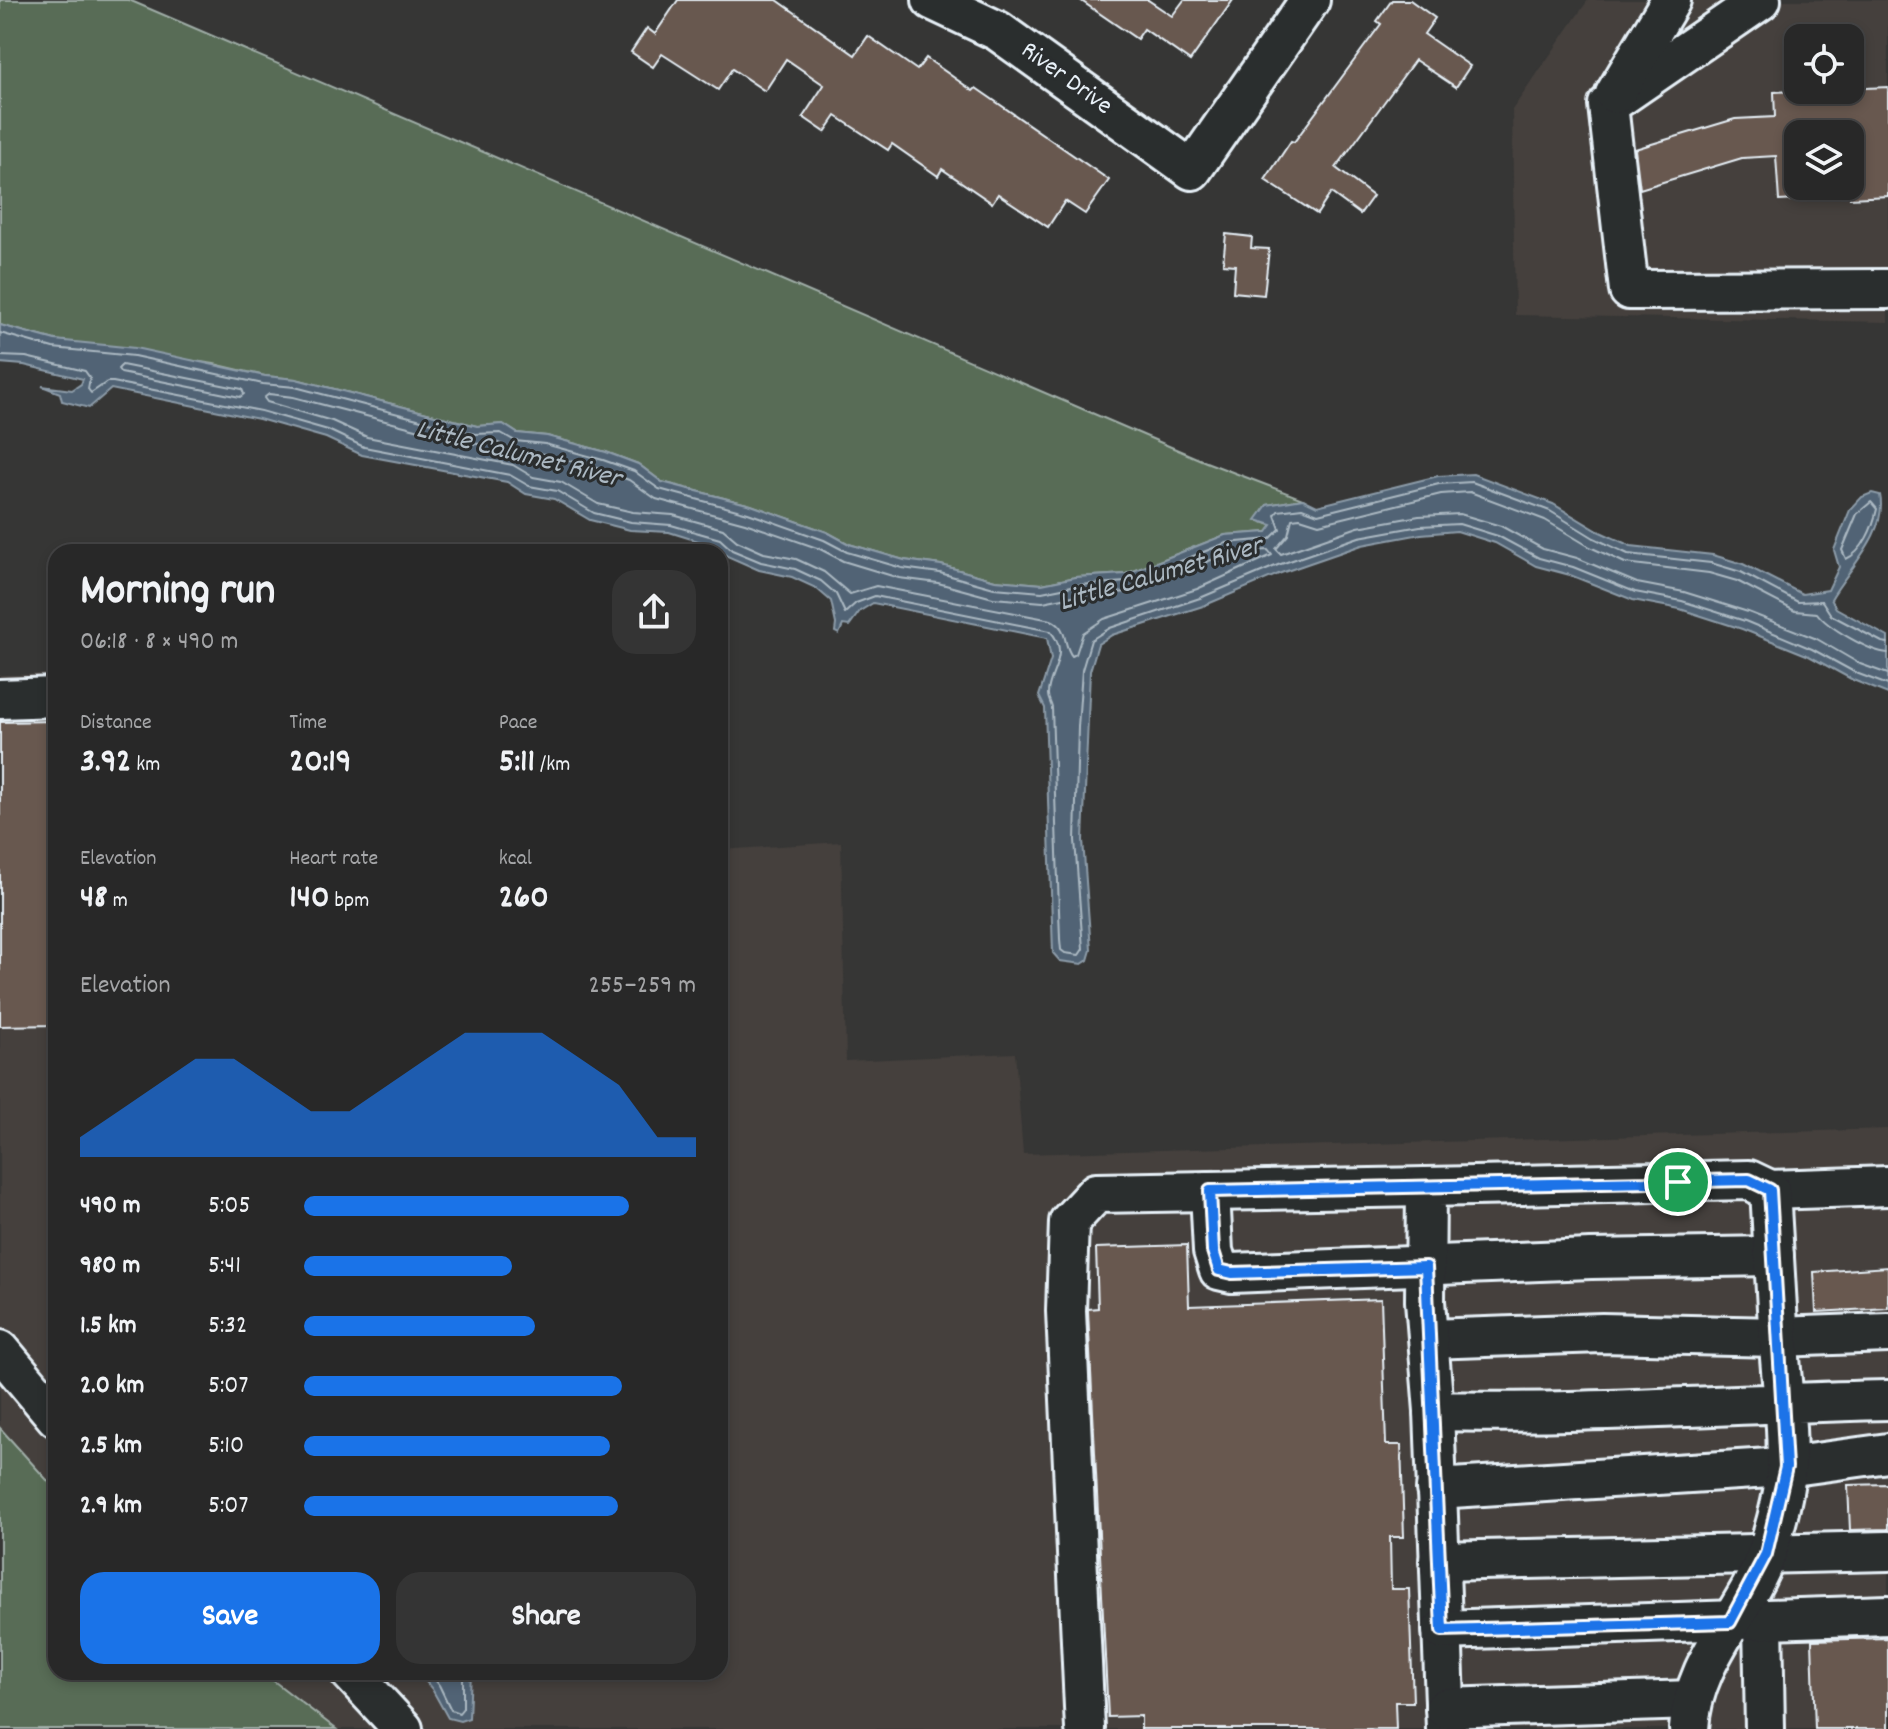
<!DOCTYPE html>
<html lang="en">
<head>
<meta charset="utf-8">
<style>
  :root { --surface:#282828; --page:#343434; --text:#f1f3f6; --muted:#a5a6a8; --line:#444445; --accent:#1a73e8 }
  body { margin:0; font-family:Dekko,sans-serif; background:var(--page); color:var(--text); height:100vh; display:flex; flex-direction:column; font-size:30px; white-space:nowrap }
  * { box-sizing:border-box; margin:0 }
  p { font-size:26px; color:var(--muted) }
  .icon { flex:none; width:44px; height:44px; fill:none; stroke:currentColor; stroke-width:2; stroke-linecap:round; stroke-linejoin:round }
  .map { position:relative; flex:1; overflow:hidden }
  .drawer { position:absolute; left:48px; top:544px; width:680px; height:1136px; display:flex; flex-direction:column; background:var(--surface); border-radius:24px; box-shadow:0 4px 12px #0003,0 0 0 2px var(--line) }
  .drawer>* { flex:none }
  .fabs { position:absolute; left:1784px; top:24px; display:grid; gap:16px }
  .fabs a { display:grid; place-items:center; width:80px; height:80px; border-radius:16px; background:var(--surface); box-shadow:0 4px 12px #0003,0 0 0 2px var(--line); font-size:40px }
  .pin { position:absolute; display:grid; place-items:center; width:68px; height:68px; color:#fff; margin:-34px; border:4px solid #fff; border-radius:50%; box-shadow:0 2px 8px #0007 }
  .round { display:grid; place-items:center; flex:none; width:84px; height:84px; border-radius:24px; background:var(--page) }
  .overview { display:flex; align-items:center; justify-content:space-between; height:136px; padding:0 32px }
  h1 { font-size:44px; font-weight:800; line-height:60px }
  .figures { display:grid; grid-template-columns:repeat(3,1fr); gap:12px; height:136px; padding:8px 32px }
  .figures div { display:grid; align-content:center }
  .figures b { font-size:34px; font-weight:800 }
  .figures small { font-size:22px; font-weight:400 }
  .figures p { font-size:22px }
  .chart { height:224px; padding:16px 32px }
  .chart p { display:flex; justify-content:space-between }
  .chart svg { width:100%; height:144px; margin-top:8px; fill:var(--accent); opacity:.7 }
  .action { display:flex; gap:16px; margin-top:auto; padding:16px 32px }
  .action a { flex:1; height:92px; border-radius:24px; background:var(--accent); color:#fff; font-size:32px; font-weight:800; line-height:92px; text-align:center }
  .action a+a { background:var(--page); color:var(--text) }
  ul { padding:0 32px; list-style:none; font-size:26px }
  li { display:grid; grid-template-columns:128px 96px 1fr; align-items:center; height:60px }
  li i { height:20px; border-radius:10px; background:var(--accent) }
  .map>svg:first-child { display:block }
  .built { fill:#45403d; fill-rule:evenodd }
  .green { fill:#586c57; stroke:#a0aea8; stroke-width:2 }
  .water { fill:#516474; stroke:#8d9ca9; stroke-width:2 }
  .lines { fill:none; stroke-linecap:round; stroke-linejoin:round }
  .shore { stroke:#acb9c3; stroke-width:2 }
  .building { fill:#685850; stroke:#e8f1f8; stroke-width:2 }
  .minor-casing { stroke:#e8f1f8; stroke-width:44 }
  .minor { stroke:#2a2d2e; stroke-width:38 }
  .route-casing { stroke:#fff; stroke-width:16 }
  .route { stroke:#1a73e8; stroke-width:10 }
  .labels { text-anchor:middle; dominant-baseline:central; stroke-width:6; stroke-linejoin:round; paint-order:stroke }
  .street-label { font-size:26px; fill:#e8f1f8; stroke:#2a2d2e }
  .water-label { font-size:28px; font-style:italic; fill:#acb9c3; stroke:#2a2d2e }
</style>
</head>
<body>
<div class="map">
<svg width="1888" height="1729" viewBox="0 0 1888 1729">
  <rect width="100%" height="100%" fill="#363635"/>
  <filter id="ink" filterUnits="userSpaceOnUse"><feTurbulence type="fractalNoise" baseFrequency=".0125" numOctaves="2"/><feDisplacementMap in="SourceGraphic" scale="16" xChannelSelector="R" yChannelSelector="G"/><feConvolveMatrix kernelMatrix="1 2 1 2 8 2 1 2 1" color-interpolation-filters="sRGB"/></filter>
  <g filter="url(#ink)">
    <g class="built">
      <path d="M1588,0h300v322l-373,-7 -3,-205zM1798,38h52v52h-52zM1798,134h52v52h-52z"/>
      <polygon points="56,674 56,1490 0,1428 0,675"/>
      <polygon points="841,842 846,1061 1015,1053 1023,1154 1888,1129 1888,1729 336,1729 262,1672 720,1672 720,850"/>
    </g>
    <g class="green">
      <polygon points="0,0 129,0 1206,462 1303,499 1267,505 1257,520 1273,526 1267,532 1225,535 1126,574 1076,577 1042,584 995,580 941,565 904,560 849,544 827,532 751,505 662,482 638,464 606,452 547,436 517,433 503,424 477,426 296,379 265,376 214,364 55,340 0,325"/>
      <polygon points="0,1428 56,1490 56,1672 262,1672 336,1729 0,1729"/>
    </g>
    <g class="water">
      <path d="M0,325l55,15 80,8 130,28 31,3 181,47 26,-2 14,9 30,3 59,16 32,12 24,18 89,23 76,27 22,12 55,16 37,5 54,15 47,4 34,-7 50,-3 99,-39 42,-3 5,-7 -16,-5 11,-15 36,-6 14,7 121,-30 35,-2 80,30 45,27 33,15 82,9 30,9 59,30 26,-4 11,-23 -5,-17 16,-40 12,-13 10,-4 8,2c8,38 -32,74 -49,104l5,9 52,29v57l-35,-14 -44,-24 -67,-27 -62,-20 -47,-9 -63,-25 -34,-9 -41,-23 -38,-12 -36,3 -59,11 -81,28 -78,33 -91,29 -14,9 -8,27 -7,169 8,110 -3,10 -6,4 -22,-3 -7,-8 -8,-245 -6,-12 12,-37 -4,-21 -174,-35 -13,8 -11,15 -6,-1 -4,9 -4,-2 1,-8 -5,-23 -15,-13 -24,-11 -33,-7 -32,-14 -10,-9 -48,-15 -39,-2 -40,-10 -36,-21 -28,-5 -19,-12 -145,-27 -36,-17 -67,-19 -148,-30 -22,19 -27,-7 -2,-8 -18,-7 30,4 9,-6 2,-5 -59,-14 -24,-2z"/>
      <polygon points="418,1672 471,1672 469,1718 460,1721 448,1718 432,1689"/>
    </g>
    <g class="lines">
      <g class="shore">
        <polyline points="0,333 53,348 134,356 263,384 295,387 475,434 501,433 515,441 545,444 603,460 634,471 659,489 748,513 824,540 847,552 902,568 940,573 994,588 1042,592 1077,585 1128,582 1226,543 1270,539 1280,529 1275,515 1278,511 1302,508 1318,514 1439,484 1472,482 1550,511 1594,538 1628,554 1711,563 1741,572 1798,602 1822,601 1831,615 1882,642 1888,643"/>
        <path d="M0,356l26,1 59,14 5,7 -2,11 3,4 16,-11h6l148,29 67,19 36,17 146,28 19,11 28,5 37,22 37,9 40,3 49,14 12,11 29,12 34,7 26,12 15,13 9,19 11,-10 19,-7 175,35c22,23 -3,43 -2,64 0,4 3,8 4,13l8,231 1,11 4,3 14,2 4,-6 -8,-109 3,-113 4,-57 9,-30 19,-12 90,-30 78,-33 81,-28 61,-11 39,-2 39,12 41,22 34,9 62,25 47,9 63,20 67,28 44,24 32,12"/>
        <polygon points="122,365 242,389 244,394 240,397 121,373 118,369"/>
        <path d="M269,394l24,3 150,39 32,8 23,-1 15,8 31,3 56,15 29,11 27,19 89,24 75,26 23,12 56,17 39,5 55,15 50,4 35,-7 52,-3 99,-39 39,-3 4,5 -75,34 -93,30 -21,14 -7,21 -4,2c-10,-12 -3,-28 -21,-36l-175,-34 -26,8 -26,-22 -28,-13 -32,-6 -27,-12 -14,-12 -50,-14 -40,-3 -35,-8 -37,-22 -28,-5 -20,-12 -146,-28 -35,-16 -65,-19 -3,-4z"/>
        <path d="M1871,502l6,7c-4,18 -14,43 -31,50l-4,-9 15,-36z"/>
        <path d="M1888,653c-18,-1 -61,-26 -71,-40l-22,-2 -58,-30 -28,-8 -84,-10 -35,-16 -45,-27 -75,-28 -29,2 -122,30 -19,-6 -8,1 -4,16 -12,14 5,5 77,-27 61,-11 41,-2 41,12 42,23 34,9 60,25 47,9 64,20 69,27 43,25 28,10"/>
        <polyline points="429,1672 439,1685 451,1710 459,1713 463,1708 463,1672"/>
      </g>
    </g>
    <g class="building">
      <polygon points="678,0 777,0 855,55 868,36 917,70 926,58 973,91 976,88 1109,180 1085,214 1065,201 1048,227 998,194 992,203 942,169 938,176 892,144 888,150 836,116 825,132 803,117 824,85 786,59 765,91 732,69 718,90 662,54 653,67 631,52 647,28 655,34"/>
      <polygon points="1080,0 1148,0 1172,16 1184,0 1233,0 1190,61 1144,29 1137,39"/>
      <polygon points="1392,0 1410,0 1435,18 1424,34 1470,66 1456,87 1415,60 1336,168 1373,196 1360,214 1331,193 1317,214 1265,180 1291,141 1294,142 1381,24 1377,21"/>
      <polygon points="1888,87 1888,196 1850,198 1850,134 1798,134 1798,200 1779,201 1776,156 1742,158 1640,189 1635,149 1735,119 1775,117 1774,92"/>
      <polygon points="1226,234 1252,237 1251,248 1269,249 1264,295 1233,292 1235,265 1223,264"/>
      <polygon points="56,721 56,1025 0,1026 0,722"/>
      <polygon points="1187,1245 1189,1306 1381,1299 1386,1445 1401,1445 1404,1537 1390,1537 1391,1589 1409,1589 1413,1702 1395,1702 1396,1729 1141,1729 1141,1716 1108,1717 1088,1311 1088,1309 1098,1308 1096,1248"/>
      <polygon points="1888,1267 1888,1308 1816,1312 1814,1272"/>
      <polygon points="1888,1484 1888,1529 1850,1530 1848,1485"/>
      <polygon points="1888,1638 1888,1729 1815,1729 1812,1640"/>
    </g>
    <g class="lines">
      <defs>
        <g id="minor">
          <polyline points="932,0 998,31 1192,170 1310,0"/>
          <polyline points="1761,0 1608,105 1629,290 1888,289"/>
          <polyline points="1615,94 1671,0"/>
          <polyline points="0,699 56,697"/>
          <polyline points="1770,1190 1888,1186"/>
          <polyline points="1210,1191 1213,1251 1219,1270 1232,1273 1591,1259 1774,1256"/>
          <polyline points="1429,1339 1602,1333 1778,1337 1888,1333"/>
          <polyline points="0,1350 56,1417"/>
          <polyline points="1434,1411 1446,1729"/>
          <polyline points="1436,1489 1786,1467 1888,1453"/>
          <polyline points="1439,1561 1888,1551"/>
          <polyline points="1763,1621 1765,1729"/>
          <polyline points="1442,1630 1888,1615"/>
          <polyline points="350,1672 403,1729"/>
          <polyline points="1445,1708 1693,1700"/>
          <polyline points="1085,1729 1066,1311 1069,1222 1096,1193 1426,1187"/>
          <path d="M1689,1729c3,-68 56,-115 78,-176 8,-25 17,-57 19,-83 3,-42 -5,-86 -7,-128 -3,-50 -6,-101 -9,-152l-21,-10 -323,7 -1,114 9,110c152,4 303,-8 454,-11"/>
        </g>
      </defs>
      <use href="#minor" class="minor-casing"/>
      <use href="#minor" class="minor"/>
    </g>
  </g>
  <g class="lines" filter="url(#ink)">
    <defs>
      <polygon id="route" points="1749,1180 1770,1190 1786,1467 1766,1554 1730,1622 1442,1630 1426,1267 1232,1273 1219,1270 1213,1251 1210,1191"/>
    </defs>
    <use href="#route" class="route-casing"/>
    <use href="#route" class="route"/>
  </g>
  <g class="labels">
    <g class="street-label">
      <text transform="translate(1066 79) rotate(36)">River Drive</text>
    </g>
    <g class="water-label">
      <text transform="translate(518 456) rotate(14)">Little Calumet River</text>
      <text transform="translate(1161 576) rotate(-16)">Little Calumet River</text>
    </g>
  </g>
</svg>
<div class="fabs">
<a><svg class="icon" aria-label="locate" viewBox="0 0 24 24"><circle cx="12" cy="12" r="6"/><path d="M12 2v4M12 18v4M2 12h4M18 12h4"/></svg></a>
<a><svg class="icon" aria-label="layers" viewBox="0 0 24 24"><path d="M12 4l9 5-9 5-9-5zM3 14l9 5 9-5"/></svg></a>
</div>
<div class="pin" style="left:1678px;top:1182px;background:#1e9e55"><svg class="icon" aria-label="arrive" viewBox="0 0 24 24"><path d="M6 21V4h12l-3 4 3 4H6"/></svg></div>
<section class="drawer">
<div class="overview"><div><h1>Morning run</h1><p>06:18 · 8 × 490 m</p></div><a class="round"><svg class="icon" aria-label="share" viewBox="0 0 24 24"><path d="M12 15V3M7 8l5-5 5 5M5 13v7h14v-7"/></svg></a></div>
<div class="figures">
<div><p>Distance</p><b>3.92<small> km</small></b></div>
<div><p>Time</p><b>20:19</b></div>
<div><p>Pace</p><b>5:11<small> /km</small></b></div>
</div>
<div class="figures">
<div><p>Elevation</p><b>48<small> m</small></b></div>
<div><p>Heart rate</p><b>140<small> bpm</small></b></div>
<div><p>kcal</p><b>260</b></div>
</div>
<div class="chart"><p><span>Elevation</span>255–259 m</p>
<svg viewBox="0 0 160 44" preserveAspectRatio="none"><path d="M0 44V38L10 30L20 22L30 14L40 14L50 22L60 30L70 30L80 22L90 14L100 6L110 6L120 6L130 14L140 22L150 38L160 38V44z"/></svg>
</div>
<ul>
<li><b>490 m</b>5:05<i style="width:83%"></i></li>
<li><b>980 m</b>5:41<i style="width:53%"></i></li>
<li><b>1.5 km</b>5:32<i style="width:59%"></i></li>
<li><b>2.0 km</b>5:07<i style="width:81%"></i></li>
<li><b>2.5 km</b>5:10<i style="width:78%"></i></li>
<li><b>2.9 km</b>5:07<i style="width:80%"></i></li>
</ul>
<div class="action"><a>Save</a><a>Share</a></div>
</section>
</div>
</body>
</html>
